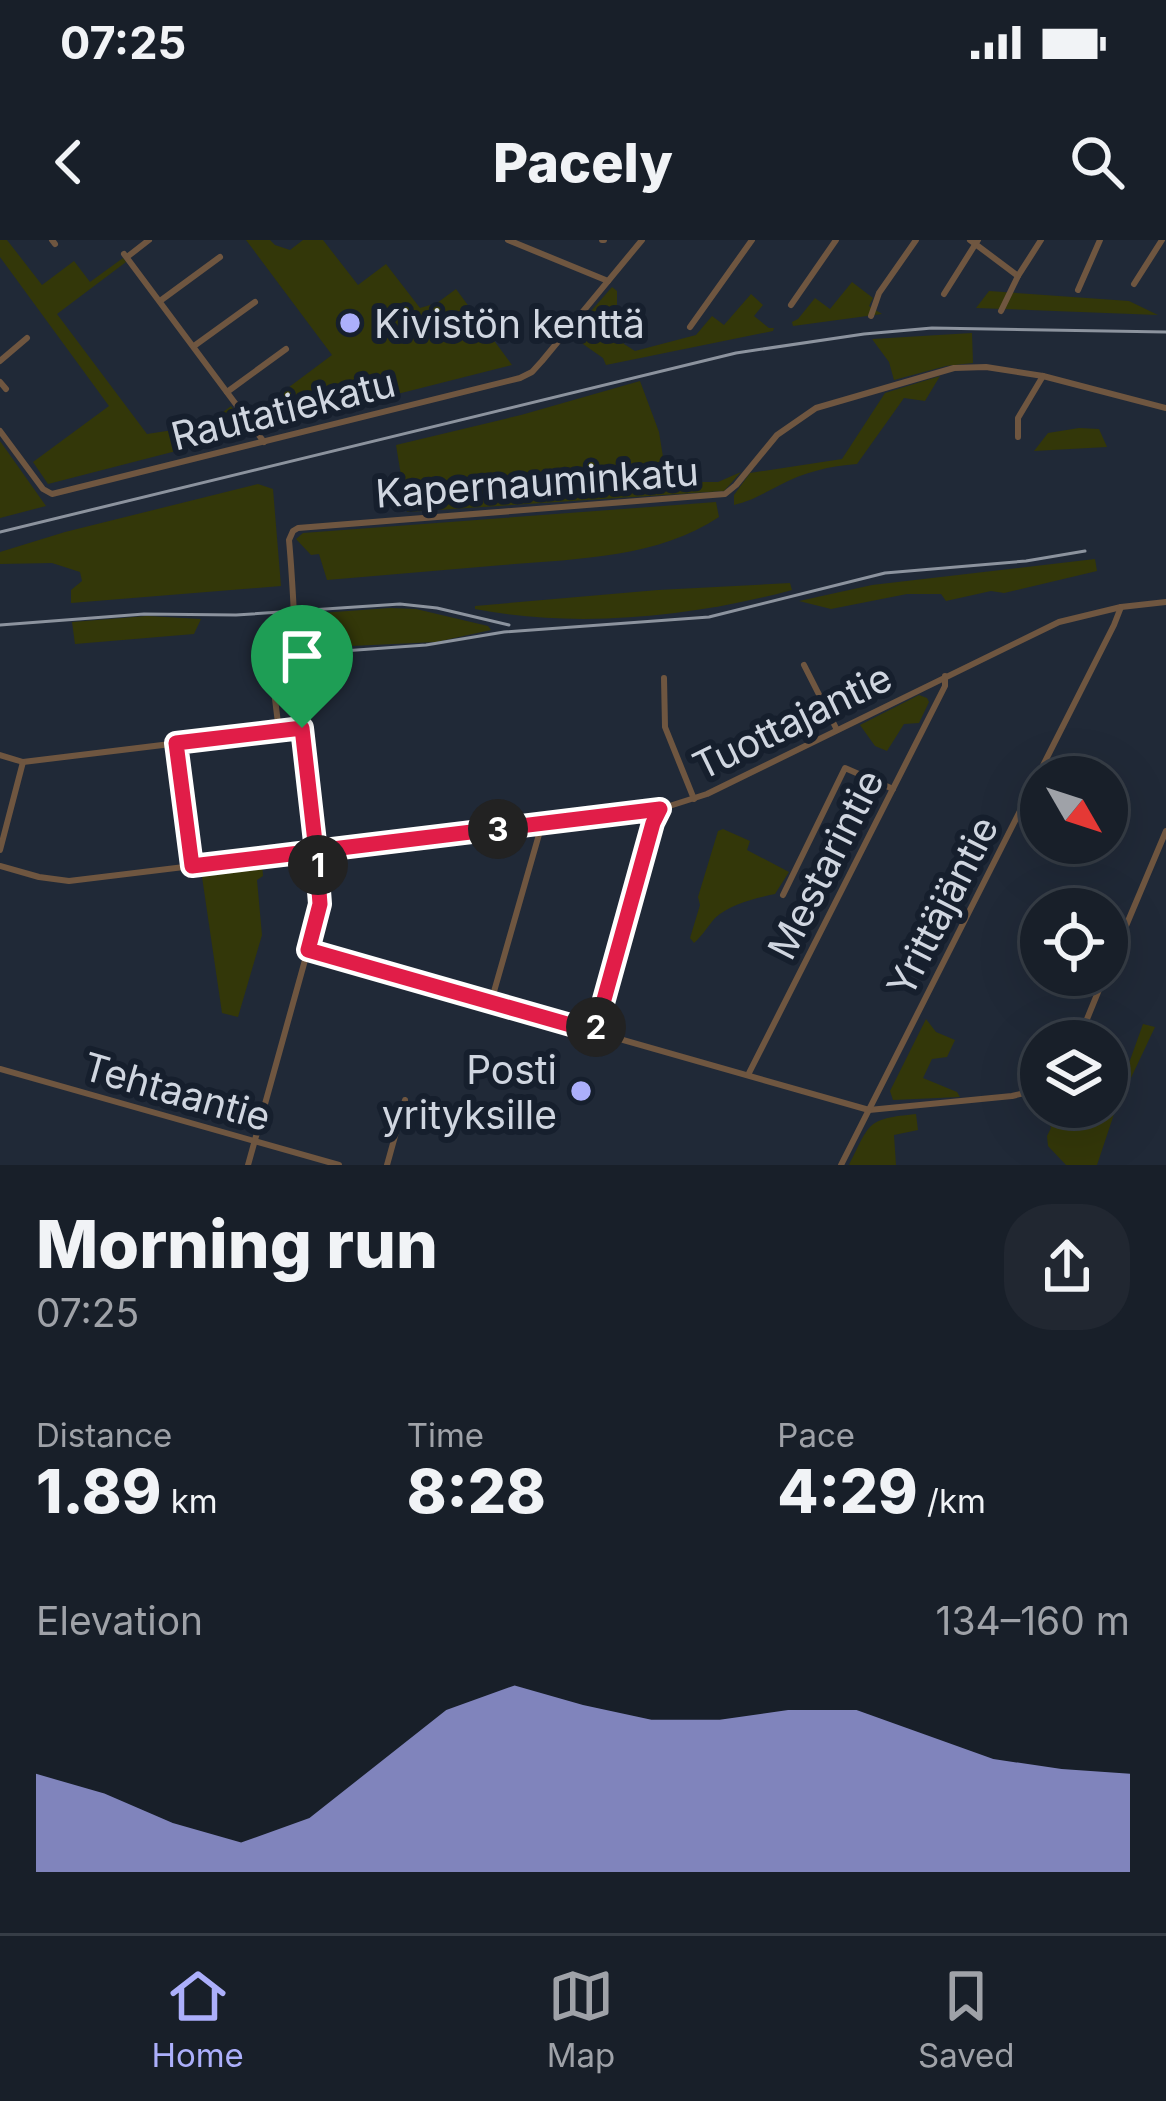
<!DOCTYPE html>
<html lang="en">
<head>
<meta charset="utf-8">
<style>
  :root { --surface:#181f29; --page:#212731; --text:#f1f3f6; --muted:#9fa2a8; --line:#363d46; --accent:#acaffb }
  body { margin:0; font-family:Inter,sans-serif; background:var(--page); color:var(--text); height:100vh; display:flex; flex-direction:column; font-size:45px; white-space:nowrap }
  * { box-sizing:border-box; margin:0 }
  p { font-size:39px; color:var(--muted) }
  .icon { flex:none; width:66px; height:66px; fill:none; stroke:currentColor; stroke-width:2; stroke-linecap:round; stroke-linejoin:round }
  .map { position:relative; height:925px; overflow:hidden }
  .drawer { display:flex; flex-direction:column; background:var(--surface); flex:1 }
  .drawer>* { flex:none }
  .needle { width:78px; rotate:129deg }
  .controls { position:absolute; left:1020px; top:516px; display:grid; gap:24px }
  .controls a { display:grid; place-items:center; width:108px; height:108px; border-radius:50%; background:var(--surface); box-shadow:0 12px 48px #0002,0 0 0 3px var(--line); font-size:60px }
  .pin { position:absolute; display:grid; place-items:center; width:102px; height:102px; color:#fff; margin:-123px -51px; border-radius:50% 50% 50% 0; rotate:-45deg; box-shadow:0 0 12px #0007 }
  .pin .icon { rotate:45deg }
  .km { position:absolute; width:60px; height:60px; margin:-30px; border-radius:50%; background:#222; color:#fff; font-size:33px; line-height:60px; text-align:center }
  .round { display:grid; place-items:center; flex:none; width:126px; height:126px; border-radius:48px; background:var(--page) }
  .overview { display:flex; align-items:center; justify-content:space-between; height:204px; padding:0 36px }
  h1 { font-size:66px; font-weight:800; line-height:90px }
  .metrics { display:grid; grid-template-columns:repeat(3,1fr); gap:18px; height:204px; padding:12px 36px }
  .metrics div { display:grid; align-content:center }
  .metrics b { font-size:60px; font-weight:800 }
  .metrics small { font-size:33px; font-weight:400 }
  .metrics p { font-size:33px }
  .chart { height:336px; padding:24px 36px }
  .chart p { display:flex; justify-content:space-between }
  .chart svg { width:100%; height:216px; margin-top:12px; fill:var(--accent); opacity:.7 }
  .status { display:flex; justify-content:space-between; align-items:center; height:84px; padding:0 60px; background:var(--surface); direction:ltr }
  .status svg { height:33px; fill:currentColor }
  header { display:flex; justify-content:space-between; align-items:center; height:156px; padding:0 36px; background:var(--surface); font-size:54px; font-weight:800 }
  .tabs { display:flex; justify-content:space-around; align-items:center; height:168px; border-top:3px solid var(--line); background:var(--surface); font-size:33px; color:var(--muted) }
  .tabs a { display:grid; justify-items:center; gap:6px }
  .tabs .selected { color:var(--accent) }
  .map>svg:first-child { display:block }
  .green { fill:#333709 }
  .lines { fill:none; stroke-linecap:round; stroke-linejoin:round }
  .minor { stroke:#6f5640; stroke-width:6 }
  .rail { stroke:#8c939e; stroke-width:3 }
  .route-casing { stroke:#fff; stroke-width:24 }
  .route { stroke:#e11d48; stroke-width:15 }
  .poi-dot { fill:#acaffb; stroke:#161f2d; stroke-width:4.5 }
  .labels { text-anchor:middle; dominant-baseline:central; stroke-width:12; stroke-linejoin:round; paint-order:stroke }
  .poi-label { font-size:39px; fill:#d0d6e0; stroke:#161f2d; text-anchor:start }
  .street-label { font-size:39px; fill:#d0d6e0; stroke:#161f2d }
</style>
</head>
<body>
<div class="status"><b>07:25</b><svg viewBox="0 0 49 12"><path d="M0 12V9h3v3zM5 12V6h3v6zM10 12V3h3v9zM15 12V0h3v12zM26 1h20v11H26zM47 4h2v5h-2z"/></svg></div>
<header><svg class="icon" aria-label="back" viewBox="0 0 24 24"><path d="M15 5l-7 7 7 7"/></svg>Pacely<svg class="icon" aria-label="search" viewBox="0 0 24 24"><circle cx="10" cy="10" r="6"/><path d="M15 15l6 6"/></svg></header>
<div class="map">
<svg width="1166" height="925" viewBox="0 0 1166 925">
  <rect width="100%" height="100%" fill="#202937"/>
  <g class="green">
    <polygon points="0,0 7,0 42,45 74,21 90,42 123,18 126,22 57,74 147,194 206,185 231,166 250,192 48,244 33,222 109,166 0,17"/>
    <polygon points="246,0 270,0 275,5 290,10 303,0 323,0 358,45 386,24 420,68 437,63 456,49 512,125 263,188 253,174 332,115"/>
    <polygon points="852,42 873,58 869,66 882,74 793,86 792,82 798,79 815,58 830,69"/>
    <polygon points="612,47 617,51 617,68 624,104 635,111 696,95 712,76 724,85 751,54 763,65 754,76 769,88 774,88 773,91 606,125 603,118 570,95"/>
    <polygon points="989,51 1129,61 1158,75 976,68"/>
    <polygon points="972,93 973,123 946,126 894,140 889,122 872,99"/>
    <path d="M940,136l-15,25 -21,-3 -47,66c-27,2 -53,8 -77,21 -16,8 -28,16 -46,20v-10l16,-22 92,-14 43,-66z"/>
    <polygon points="640,141 659,192 667,242 718,242 741,232 724,251 407,272 396,205 521,175"/>
    <polygon points="1079,188 1099,189 1107,207 1034,211 1048,193"/>
    <polygon points="0,201 46,266 0,278"/>
    <polygon points="258,244 273,249 281,346 71,363 71,350 82,341 80,332 52,323 0,324 0,312 65,292"/>
    <path d="M716,262l3,15c-61,41 -144,42 -216,48 -59,5 -117,10 -176,15l-8,-26 -8,1 -15,-16 7,-6z"/>
    <polygon points="1095,319 1097,331 1004,353 991,351 946,361 941,354 907,354 831,369 799,361 872,345"/>
    <path d="M790,343l2,7c-99,27 -216,39 -317,19v-3l183,-16z"/>
    <polygon points="390,368 416,369 488,386 491,390 436,402 330,407 320,373"/>
    <polygon points="147,376 201,379 194,394 75,404 72,382"/>
    <polygon points="919,455 927,458 929,462 919,483 904,484 887,511 875,506 860,485"/>
    <path d="M723,589l27,12 -3,9 42,22 -14,22c-19,4 -45,10 -60,24 -7,8 -12,17 -21,25l-4,-5 10,-33 -2,-8 20,-66z"/>
    <polygon points="262,623 263,636 257,640 262,695 238,777 222,773 201,630"/>
    <polygon points="926,779 936,792 955,800 947,817 932,819 923,838 957,852 960,857 893,860 890,851"/>
    <polygon points="1143,784 1155,787 1114,874 1097,925 1066,925 1048,906 1047,896 1051,888 1042,867 1107,867 1107,860 1129,823"/>
    <path d="M916,874l2,16 -24,5 2,30h-47c22,-43 17,-46 67,-51z"/>
  </g>
  <g class="lines">
    <g class="minor">
      <polyline points="52,0 55,4"/>
      <polyline points="508,0 608,41"/>
      <polyline points="602,0 604,0"/>
      <polyline points="970,0 1018,36"/>
      <polyline points="124,14 264,202"/>
      <polyline points="127,17 149,0"/>
      <polyline points="1134,44 1162,0"/>
      <polyline points="1078,50 1100,0"/>
      <polyline points="944,54 978,0"/>
      <polyline points="160,61 220,17"/>
      <polyline points="791,65 836,0"/>
      <polyline points="1001,71 1018,36 1041,0"/>
      <polyline points="871,76 879,53 916,0"/>
      <polyline points="690,87 752,0"/>
      <polyline points="194,106 255,62"/>
      <polyline points="0,121 27,98"/>
      <polyline points="0,142 6,149"/>
      <polyline points="227,152 286,109"/>
      <polyline points="0,191 43,249 52,254 520,138 532,132 542,121 642,0"/>
      <polyline points="1018,197 1018,178 1043,136"/>
      <polyline points="804,425 837,490"/>
      <polyline points="272,435 279,491"/>
      <polyline points="664,438 665,487 694,559"/>
      <polyline points="176,503 192,626"/>
      <polyline points="0,515 23,522 302,488"/>
      <polyline points="0,610 23,522"/>
      <polyline points="0,626 39,637 69,641 660,569 707,554 1059,382 1121,367 1166,362"/>
      <polyline points="783,655 845,528 893,549"/>
      <polyline points="307,710 869,870 1012,856 1041,849"/>
      <polyline points="1107,731 1166,591"/>
      <polyline points="491,762 542,584"/>
      <polyline points="595,792 654,583 660,569"/>
      <polyline points="1078,801 1105,735"/>
      <polyline points="0,829 339,925"/>
      <polyline points="748,835 945,446 945,436"/>
      <path d="M248,925l69,-248c10,-51 -9,-131 -15,-184 -7,-64 -7,-129 -13,-193l4,-9 5,-3 427,-34 11,-9 41,-50 39,-27 138,-40 32,-1 57,9 123,32"/>
      <polyline points="387,925 405,860"/>
      <polyline points="841,925 1114,385 1121,367"/>
    </g>
    <g class="rail">
      <polyline points="0,292 736,113 864,94 932,88 1166,92"/>
      <polyline points="0,385 144,374 236,375 400,364 437,368 509,385"/>
      <polyline points="329,412 426,405 504,392 709,377 885,333 1026,321 1085,311"/>
    </g>
  </g>
  <g class="lines">
    <defs>
      <polyline id="route" points="302,488 176,503 192,626 316,611 320,664 308,710 595,792 653,583 660,569 316,611 302,488"/>
    </defs>
    <use href="#route" class="route-casing"/>
    <use href="#route" class="route"/>
  </g>
  <g class="poi-dot">
    <circle cx="350" cy="83" r="12"/>
    <circle cx="581" cy="851" r="12"/>
  </g>
  <g class="labels">
    <g class="poi-label">
      <text x="374" y="83">Kivistön kenttä</text>
      <text x="557" y="829" text-anchor="end">Posti<tspan x="557" dy="45">yrityksille</tspan></text>
    </g>
    <g class="street-label">
      <text transform="translate(283 169) rotate(-14)">Rautatiekatu</text>
      <text transform="translate(537 242) rotate(-4)">Kapernauminkatu</text>
      <text transform="translate(792 481) rotate(-26)">Tuottajantie</text>
      <text transform="translate(825 624) rotate(-63)">Mestarintie</text>
      <text transform="translate(942 666) rotate(-63)">Yrittäjäntie</text>
      <text transform="translate(177 851) rotate(16)">Tehtaantie</text>
    </g>
  </g>
</svg>
<div class="controls">
<a><svg class="needle" viewBox="-14 -14 28 28"><path d="M0-13l5 13h-10z" fill="#e53935"/><path d="M0 13l5-13h-10z" fill="#9fa2a8"/></svg></a>
<a><svg class="icon" aria-label="locate" viewBox="0 0 24 24"><circle cx="12" cy="12" r="6"/><path d="M12 2v4M12 18v4M2 12h4M18 12h4"/></svg></a>
<a><svg class="icon" aria-label="layers" viewBox="0 0 24 24"><path d="M12 4l9 5-9 5-9-5zM3 14l9 5 9-5"/></svg></a>
</div>
<div class="pin" style="left:302px;top:488px;background:#1e9e55"><svg class="icon" aria-label="arrive" viewBox="0 0 24 24"><path d="M6 21V4h12l-3 4 3 4H6"/></svg></div>
<b class="km" style="left:318px;top:625px">1</b>
<b class="km" style="left:596px;top:787px">2</b>
<b class="km" style="left:498px;top:589px">3</b>
</div>
<section class="drawer">
<div class="overview"><div><h1>Morning run</h1><p>07:25</p></div><a class="round"><svg class="icon" aria-label="share" viewBox="0 0 24 24"><path d="M12 15V3M7 8l5-5 5 5M5 13v7h14v-7"/></svg></a></div>
<div class="metrics">
<div><p>Distance</p><b>1.89<small> km</small></b></div>
<div><p>Time</p><b>8:28</b></div>
<div><p>Pace</p><b>4:29<small> /km</small></b></div>
</div>
<div class="chart"><p><span>Elevation</span>134–160 m</p>
<svg viewBox="0 0 160 44" preserveAspectRatio="none"><path d="M0 44V24L10 28L20 34L30 38L40 33L50 22L60 11L70 6L80 10L90 13L100 13L110 11L120 11L130 16L140 21L150 23L160 24V44z"/></svg>
</div>
</section>
<nav class="tabs">
<a class="selected"><svg class="icon" aria-label="home" viewBox="0 0 24 24"><path d="M3 11l9-7 9 7M6 9v11h12V9"/></svg>Home</a>
<a><svg class="icon" aria-label="map" viewBox="0 0 24 24"><path d="M3 6l6-2 6 2 6-2v14l-6 2-6-2-6 2zM9 4v14M15 6v14"/></svg>Map</a>
<a><svg class="icon" aria-label="saved" viewBox="0 0 24 24"><path d="M7 4h10v16l-5-4-5 4z"/></svg>Saved</a>
</nav>
</body>
</html>
